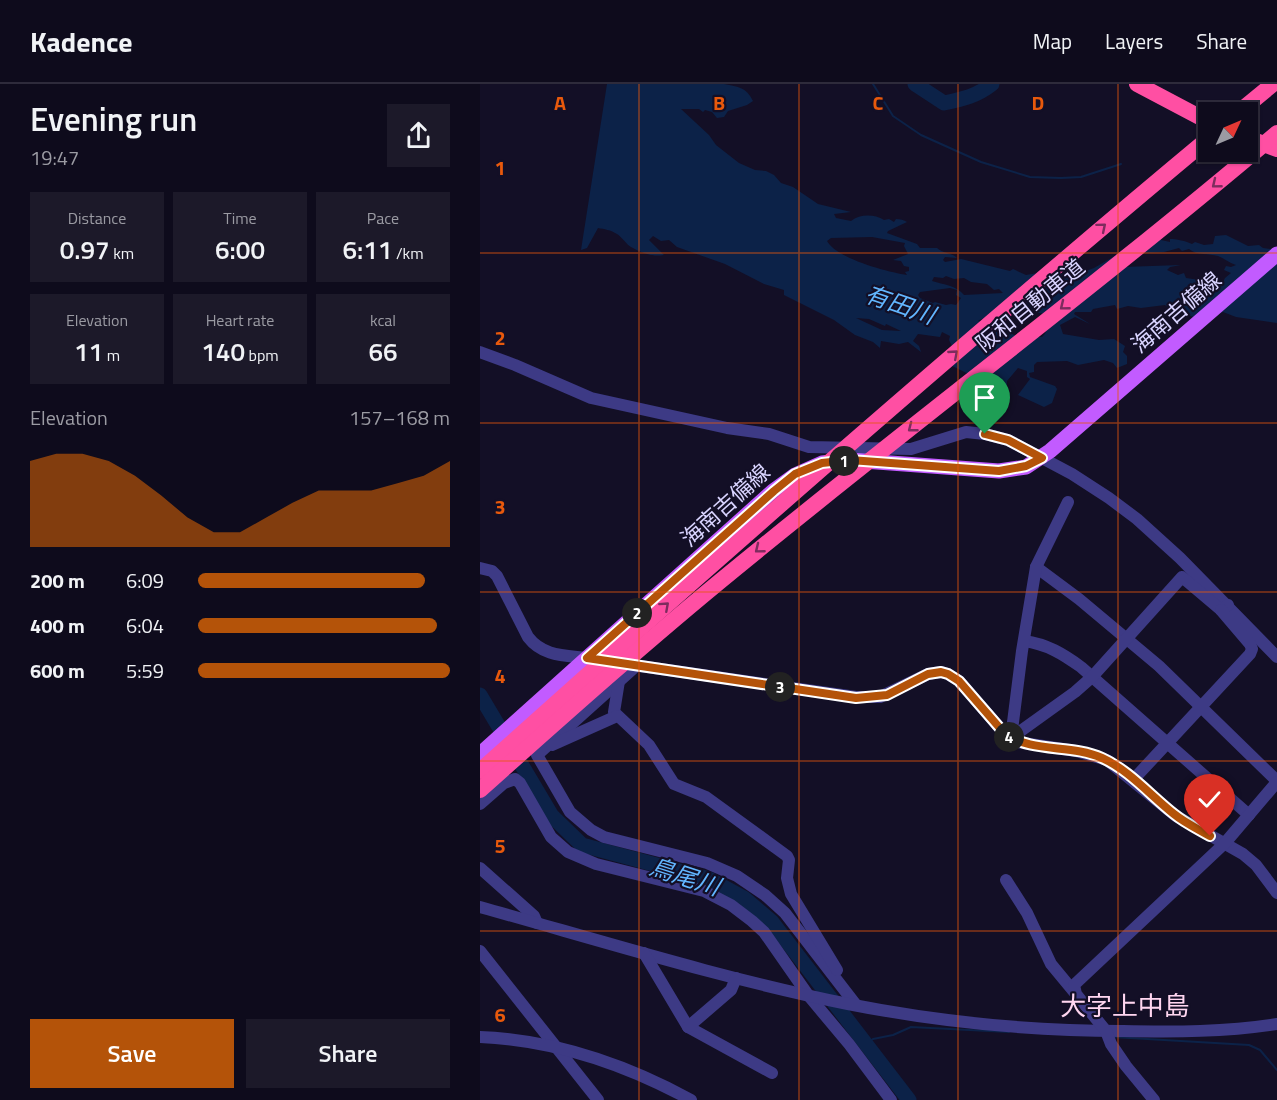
<!DOCTYPE html>
<html lang="en">
<head>
<meta charset="utf-8">
<style>
  :root { --surface:#0e0b1c; --page:#1c1929; --text:#f1f3f6; --muted:#9b9ba3; --line:#2e2b3b; --accent:#b45309 }
  body { margin:0; font-family:"Titillium Web","Noto Sans JP",sans-serif; background:var(--page); color:var(--text); height:100vh; display:flex; flex-direction:column; font-size:22px; white-space:nowrap }
  * { box-sizing:border-box; margin:0 }
  p { font-size:20px; color:var(--muted) }
  .icon { flex:none; width:33px; height:33px; fill:none; stroke:currentColor; stroke-width:2; stroke-linecap:round; stroke-linejoin:round }
  .map { position:relative; flex:1; overflow:hidden }
  .sheet { display:flex; flex-direction:column; background:var(--surface); width:480px }
  .sheet>* { flex:none }
  .needle { width:39px; rotate:46deg }
  .fabs { position:absolute; left:718px; top:18px; display:grid; gap:12px }
  .fabs a { display:grid; place-items:center; width:60px; height:60px; border-radius:0px; background:var(--surface); box-shadow:0 2px 4px #0004,0 0 0 2px var(--line); font-size:30px }
  .pin { position:absolute; display:grid; place-items:center; width:51px; height:51px; color:#fff; margin:-62px -26px; border-radius:50% 50% 50% 0; rotate:-45deg; box-shadow:0 0 6px #0007 }
  .pin .icon { rotate:45deg }
  .km { position:absolute; width:30px; height:30px; margin:-15px; border-radius:50%; background:#222; color:#fff; font-size:16px; line-height:30px; text-align:center }
  .round { display:grid; place-items:center; flex:none; width:63px; height:63px; border-radius:0px; background:var(--page) }
  .head { display:flex; align-items:center; justify-content:space-between; height:102px; padding:0 30px }
  h1 { font-size:33px; font-weight:600; line-height:45px }
  .figures { display:grid; grid-template-columns:repeat(3,1fr); gap:9px; height:102px; padding:6px 30px }
  .figures div { display:grid; align-content:center; border-radius:0px; background:var(--page); text-align:center }
  .figures b { font-size:26px; font-weight:600 }
  .figures small { font-size:16px; font-weight:400 }
  .figures p { font-size:16px }
  .chart { height:168px; padding:12px 30px }
  .chart p { display:flex; justify-content:space-between }
  .chart svg { width:100%; height:108px; margin-top:6px; fill:var(--accent); opacity:.7 }
  .cta { display:flex; gap:12px; margin-top:auto; padding:12px 30px }
  .cta a { flex:1; height:69px; border-radius:0px; background:var(--accent); color:#fff; font-size:24px; font-weight:600; line-height:69px; text-align:center }
  .cta a+a { background:var(--page); color:var(--text) }
  ul { padding:0 30px; list-style:none; font-size:20px }
  li { display:grid; grid-template-columns:96px 72px 1fr; align-items:center; height:45px }
  li i { height:15px; border-radius:8px; background:var(--accent) }
  header { display:flex; align-items:center; gap:36px; box-sizing:border-box; height:84px; padding:0 30px; background:var(--surface); border-bottom:2px solid var(--line) }
  header strong { font-size:28px }
  nav { display:flex; gap:33px; margin-inline-start:auto; font-size:21px }
  main { display:flex; flex:1; min-height:0 }
  .map>svg:first-child { display:block }
  .water { fill:#0c2248; fill-rule:evenodd }
  .lines { fill:none; stroke-linecap:round; stroke-linejoin:round }
  .stream { stroke:#0c2248; stroke-width:2 }
  .river { stroke:#0c2248; stroke-width:15 }
  .minor { stroke:#3d3a85; stroke-width:12 }
  .major { stroke:#c25bff; stroke-width:15 }
  .highway { stroke:#ff4fa3; stroke-width:16 }
  .highway-bridge { stroke:#ff4fa3; stroke-width:16 }
  .oneway { stroke:#7d2c5e }
  .route-casing { stroke:#fff; stroke-width:12 }
  .route { stroke:#b45309; stroke-width:8 }
  .grid { fill:none; stroke:#e8590c; stroke-width:1.5; stroke-opacity:0.55 }
  .labels { text-anchor:middle; dominant-baseline:central; stroke-width:4.5; stroke-linejoin:round; paint-order:stroke }
  .street-label { font-size:22px; fill:#d9d4ff; stroke:#130f26 }
  .water-label { font-size:24px; font-style:italic; fill:#62b6ff; stroke:#130f26 }
  .quarter-label { font-size:26px; fill:#ffd6f0; stroke:#130f26 }
  .grid-label { font-size:20px; text-anchor:middle; font-weight:bold; fill:#e8590c; stroke:#130f26; stroke-width:4.5; stroke-linejoin:round; paint-order:stroke }
</style>
</head>
<body>
<header>
<strong>Kadence</strong>
<nav><a>Map</a><a>Layers</a><a>Share</a></nav>
</header>
<main>
<section class="sheet">
<div class="head"><div><h1>Evening run</h1><p>19:47</p></div><a class="round"><svg class="icon" aria-label="share" viewBox="0 0 24 24"><path d="M12 15V3M7 8l5-5 5 5M5 13v7h14v-7"/></svg></a></div>
<div class="figures">
<div><p>Distance</p><b>0.97<small> km</small></b></div>
<div><p>Time</p><b>6:00</b></div>
<div><p>Pace</p><b>6:11<small> /km</small></b></div>
</div>
<div class="figures">
<div><p>Elevation</p><b>11<small> m</small></b></div>
<div><p>Heart rate</p><b>140<small> bpm</small></b></div>
<div><p>kcal</p><b>66</b></div>
</div>
<div class="chart"><p><span>Elevation</span>157–168 m</p>
<svg viewBox="0 0 160 44" preserveAspectRatio="none"><path d="M0 44V9L10 6L20 6L30 9L40 15L50 23L60 32L70 38L80 38L90 32L100 26L110 21L120 21L130 21L140 18L150 15L160 9V44z"/></svg>
</div>
<ul>
<li><b>200 m</b>6:09<i style="width:90%"></i></li>
<li><b>400 m</b>6:04<i style="width:95%"></i></li>
<li><b>600 m</b>5:59<i style="width:100%"></i></li>
</ul>
<div class="cta"><a>Save</a><a>Share</a></div>
</section>
<div class="map">
<svg width="797" height="1016" viewBox="0 0 797 1016">
  <rect width="100%" height="100%" fill="#130f26"/>
  <path class="water" d="M127,0h117c15,3 22,3 29,17l-6,4 -19,6 -4,6 -7,1 -5,-6 -7,-2 -2,2 -4,-3h-18l28,26 7,10 23,18 16,7 11,1 8,4 7,8 12,4 25,17 33,8 -17,2 2,4 15,3c9,-7 23,-7 33,-1l5,-1 5,3 2,-3c4,0 8,1 11,3l-19,9 -1,2 30,11 3,4h17c7,6 16,5 20,10l-12,-1 -2,3 2,2 16,-3 49,12 3,-2 13,6 12,-2 18,3 11,-3 16,-1 11,-4 38,-22 20,-8 18,4v-3c6,0 16,2 22,5l3,-2 9,3 9,-1 2,-8 11,-1 22,11 11,-1 4,3 14,2v73l-41,-6 -13,-5 -26,6 -26,-8 -6,-5 -24,3 -13,-2 -11,3 -2,-4 -22,4 -2,3h-16l-1,2 16,10 -15,-7 -15,8 3,9 36,6 15,-1 11,7 -2,6 4,4v8l-10,4 -4,-5 -9,-3 -26,5 -11,-4 -30,1 -3,3v7l-5,1 1,4 25,9 2,3 -5,14 -8,4 -26,-12 12,-16 -3,-2v-6l-9,-3 -11,13v6l-3,1 -23,-8 -31,-15 2,-19 -3,-6 1,-4 -8,-4 -2,5 -22,-3 -5,7 6,5 2,6 -13,-10 -9,2 -18,-3 -1,7 -7,-6 -18,-7 -21,-15 -50,-25v-5l-20,-6 -39,-20 -48,-17 -8,-7 -8,1 -8,-5 -4,4 15,15c-13,2 -22,-2 -33,-8 -5,-3 -9,-10 -14,-13 -6,-4 -13,-5 -19,-6l-11,20 -6,2zM392,153l33,6 -1,3 4,8 -15,6 8,1 3,5 5,1v4l-4,1 2,3c-19,-3 -70,-16 -80,-34l4,-3zM699,164l3,3 7,-2c9,7 19,4 29,7 6,2 11,7 18,9l-5,2 -5,-1 -2,4 7,3 -6,5 -2,4 -3,1 -34,-5 -2,-5 -6,2 -11,-5 3,-3 11,-2 -58,2 21,-14 20,-1zM466,192l8,3 10,-1 7,4 16,2 7,6 5,-1 4,4 -39,2c-8,-10 -20,-10 -32,-14l2,-4 9,1zM470,204l7,2 -1,5 5,3 -5,7 -5,-1 -5,1 -11,-3 -2,1 -13,-5 -2,-3 2,-3zM537,225l28,5c2,9 4,17 -3,23l-28,-2 -16,-9 -20,-5c7,-5 28,-8 39,-12zM376,234l13,1 16,7 1,-2 15,7 -19,-1z"/>
  <g class="lines">
    <g class="stream">
      <polyline points="393,0 413,32 441,51 501,78 550,93 581,94 601,93 641,80"/>
      <polyline points="633,953 769,961 780,966 797,986"/>
      <polyline points="385,960 393,955 413,951 431,943 529,948"/>
    </g>
    <g class="river">
      <path d="M435,0l29,19c19,-4 33,-7 48,-19"/>
      <polyline points="0,611 72,732 102,761 229,795 264,814 292,838 429,1016"/>
    </g>
    <g class="minor">
      <polyline points="0,268 35,281 111,314 247,344 289,350 329,363 431,365 486,348 505,350 528,356 592,390 629,414 657,435 700,474 797,573"/>
      <polyline points="556,483 599,515 679,582 797,697"/>
      <path d="M0,484l12,3 5,5 31,61c16,21 40,18 65,22"/>
      <path d="M544,557c23,3 39,13 57,26l168,148"/>
      <polyline points="139,579 376,613 400,613 448,590 461,588 468,590 479,597 525,650 537,658 596,667 627,676 696,732 763,770 776,781 797,809"/>
      <polyline points="156,582 57,671 90,728 111,746 124,753 227,779 257,792 285,811 305,829 376,921"/>
      <polyline points="139,597 134,628 169,661 194,700 226,713 307,772 309,776 307,794 311,810 357,886"/>
      <polyline points="531,654 595,608 612,593 702,493 741,526 748,521"/>
      <polyline points="531,654 542,567 556,483 588,418"/>
      <polyline points="72,661 137,632"/>
      <polyline points="653,696 770,570 772,565 770,560 741,526"/>
      <polyline points="0,720 24,699 35,695 40,699 71,753 88,768 116,780 224,807 251,821 272,837 284,848 328,911 369,960 411,1016"/>
      <polyline points="0,784 54,832 57,839"/>
      <polyline points="526,796 547,829 571,880 595,909"/>
      <path d="M0,823c122,34 244,72 368,97 91,18 183,27 275,27 52,1 103,1 154,-7"/>
      <polyline points="0,867 118,1016"/>
      <polyline points="164,869 208,943 292,989"/>
      <polyline points="208,943 251,906 256,894"/>
      <path d="M0,953c76,3 145,27 211,63"/>
      <polyline points="674,1016 646,982 631,960 626,947 596,910 594,901 745,759 797,698"/>
    </g>
    <polyline class="major" points="0,670 293,407 315,391 342,379 370,376 519,387 546,383 570,367 797,170"/>
    <g class="highway">
      <polyline points="657,0 729,38"/>
      <polyline points="759,28 793,0"/>
      <polyline points="768,54 797,65"/>
    </g>
    <g class="highway-bridge">
      <path d="M0,687c240,-215 482,-427 729,-633"/>
      <path d="M0,706c84,-75 168,-150 255,-221 179,-147 365,-286 542,-436"/>
    </g>
  </g>
  <defs><path id="oneway-chevron" d="M-2-3.5L2.5 0L-2 3.5" fill="none" stroke-width="1.6" stroke-linecap="round" stroke-linejoin="round" transform="scale(1.5)"/></defs>
  <g class="oneway">
    <use href="#oneway-chevron" transform="translate(736 100) rotate(141)"/>
    <use href="#oneway-chevron" transform="translate(622 143) rotate(-40)"/>
    <use href="#oneway-chevron" transform="translate(584 222) rotate(141)"/>
    <use href="#oneway-chevron" transform="translate(474 270) rotate(-41)"/>
    <use href="#oneway-chevron" transform="translate(432 344) rotate(142)"/>
    <use href="#oneway-chevron" transform="translate(279 465) rotate(141)"/>
    <use href="#oneway-chevron" transform="translate(185 522) rotate(-42)"/>
  </g>
  <g class="lines">
    <defs>
      <path id="route" d="M505,350l23,6 34,18 -16,8 -27,5 -149,-11 -28,3 -27,11 -21,17 -187,167 269,40 31,-3 41,-21 13,-2 7,2 11,7 46,53c28,19 66,10 97,24 27,12 49,38 72,56 11,9 24,15 36,22"/>
    </defs>
    <use href="#route" class="route-casing"/>
    <use href="#route" class="route"/>
  </g>
  <path class="grid" d="M159,0v1016M319,0v1016M478,0v1016M638,0v1016M0,169h797M0,339h797M0,508h797M0,677h797M0,847h797"/>
  <g class="labels">
    <g class="street-label">
      <text transform="translate(550 221) rotate(-39)">阪和自動車道</text>
      <text transform="translate(696 228) rotate(-41)">海南吉備線</text>
      <text transform="translate(245 421) rotate(-42)">海南吉備線</text>
    </g>
    <g class="water-label">
      <text transform="translate(420 220) rotate(19)">有田川</text>
      <text transform="translate(205 792) rotate(18)">鳥尾川</text>
    </g>
    <g class="quarter-label">
      <text x="645" y="921">大字上中島</text>
    </g>
  </g>
  <g class="grid-label">
    <text x="80" y="26">A</text>
    <text x="239" y="26">B</text>
    <text x="398" y="26">C</text>
    <text x="558" y="26">D</text>
    <text x="20" y="91">1</text>
    <text x="20" y="261">2</text>
    <text x="20" y="430">3</text>
    <text x="20" y="599">4</text>
    <text x="20" y="769">5</text>
    <text x="20" y="938">6</text>
  </g>
</svg>
<div class="fabs">
<a><svg class="needle" viewBox="-14 -14 28 28"><path d="M0-13l5 13h-10z" fill="#e53935"/><path d="M0 13l5-13h-10z" fill="#9b9ba3"/></svg></a>
</div>
<div class="pin" style="left:505px;top:350px;background:#1e9e55"><svg class="icon" aria-label="arrive" viewBox="0 0 24 24"><path d="M6 21V4h12l-3 4 3 4H6"/></svg></div>
<div class="pin" style="left:730px;top:752px;background:#d93025"><svg class="icon" aria-label="check" viewBox="0 0 24 24"><path d="M5 12l5 5 9-10"/></svg></div>
<b class="km" style="left:364px;top:377px">1</b>
<b class="km" style="left:157px;top:529px">2</b>
<b class="km" style="left:300px;top:603px">3</b>
<b class="km" style="left:529px;top:653px">4</b>
</div>
</main>
</body>
</html>
